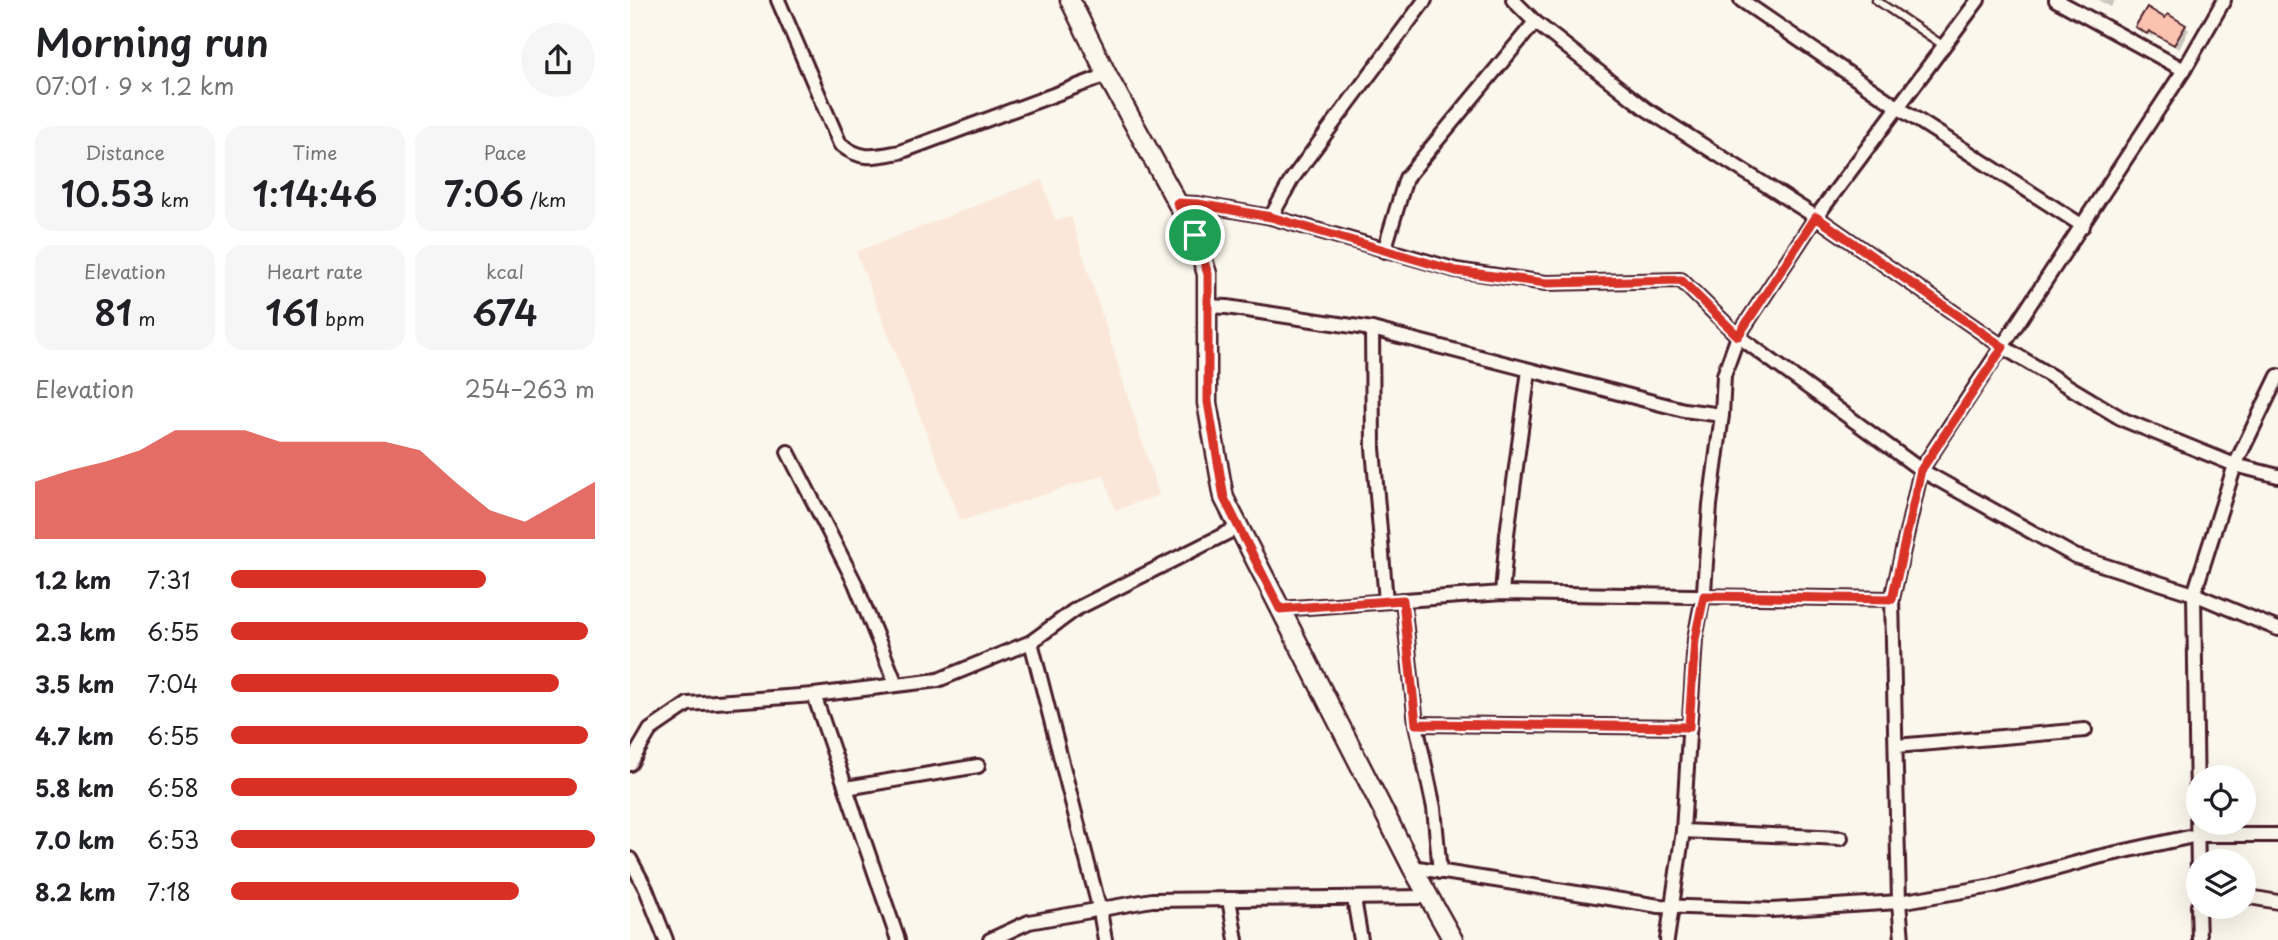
<!DOCTYPE html>
<html lang="en">
<head>
<meta charset="utf-8">
<style>
  :root { --surface:#fff; --page:#f6f6f6; --text:#202124; --muted:#757577; --accent:#d93025 }
  body { margin:0; font-family:"Playpen Sans",sans-serif; background:var(--page); color:var(--text); height:100vh; display:flex; flex-direction:column; font-size:26px; white-space:nowrap }
  * { box-sizing:border-box; margin:0 }
  p { font-size:23px; color:var(--muted) }
  .icon { flex:none; width:38px; height:38px; fill:none; stroke:currentColor; stroke-width:2; stroke-linecap:round; stroke-linejoin:round }
  .map { position:relative; flex:1; overflow:hidden }
  .panel { display:flex; flex-direction:column; background:var(--surface); width:630px }
  .panel>* { flex:none }
  .tools { position:absolute; left:1556px; top:765px; display:grid; gap:14px }
  .tools a { display:grid; place-items:center; width:70px; height:70px; border-radius:50%; background:var(--surface); box-shadow:0 7px 28px #0002; font-size:35px }
  .pin { position:absolute; display:grid; place-items:center; width:60px; height:60px; color:#fff; margin:-30px; border:4px solid #fff; border-radius:50%; box-shadow:0 2px 7px #0007 }
  .round { display:grid; place-items:center; flex:none; width:74px; height:74px; border-radius:37px; background:var(--page) }
  .headline { display:flex; align-items:center; justify-content:space-between; height:119px; padding:0 35px }
  h1 { font-size:38px; font-weight:600; line-height:52px }
  .stats { display:grid; grid-template-columns:repeat(3,1fr); gap:10px; height:119px; padding:7px 35px }
  .stats div { display:grid; align-content:center; border-radius:18px; background:var(--page); text-align:center }
  .stats b { font-size:35px; font-weight:600 }
  .stats small { font-size:19px; font-weight:400 }
  .stats p { font-size:19px }
  .chart { height:196px; padding:14px 35px }
  .chart p { display:flex; justify-content:space-between }
  .chart svg { width:100%; height:126px; margin-top:7px; fill:var(--accent); opacity:.7 }
  ul { padding:0 35px; list-style:none; font-size:23px }
  li { display:grid; grid-template-columns:112px 84px 1fr; align-items:center; height:52px }
  li i { height:18px; border-radius:9px; background:var(--accent) }
  main { display:flex; flex:1; min-height:0 }
  .map>svg:first-child { display:block }
  .built { fill:#fbe7da }
  .shadow { fill:#0003 }
  .building { fill:#fbc3af; stroke:#4a1f2b; stroke-width:2 }
  .lines { fill:none; stroke-linecap:round; stroke-linejoin:round }
  .lane-casing { stroke:#4a1f2b; stroke-width:11 }
  .street-casing { stroke:#4a1f2b; stroke-width:18 }
  .secondary-casing { stroke:#4a1f2b; stroke-width:23 }
  .lane { stroke:#fbf7ec; stroke-width:6 }
  .street { stroke:#fbf7ec; stroke-width:12 }
  .secondary { stroke:#fbf7ec; stroke-width:18 }
  .route-casing { stroke:#fff; stroke-width:14 }
  .route { stroke:#d93025; stroke-width:9 }
</style>
</head>
<body>
<main>
<section class="panel">
<div class="headline"><div><h1>Morning run</h1><p>07:01 · 9 × 1.2 km</p></div><a class="round"><svg class="icon" aria-label="share" viewBox="0 0 24 24"><path d="M12 15V3M7 8l5-5 5 5M5 13v7h14v-7"/></svg></a></div>
<div class="stats">
<div><p>Distance</p><b>10.53<small> km</small></b></div>
<div><p>Time</p><b>1:14:46</b></div>
<div><p>Pace</p><b>7:06<small> /km</small></b></div>
</div>
<div class="stats">
<div><p>Elevation</p><b>81<small> m</small></b></div>
<div><p>Heart rate</p><b>161<small> bpm</small></b></div>
<div><p>kcal</p><b>674</b></div>
</div>
<div class="chart"><p><span>Elevation</span>254–263 m</p>
<svg viewBox="0 0 160 44" preserveAspectRatio="none"><path d="M0 44V24L10 20L20 17L30 13L40 6L50 6L60 6L70 10L80 10L90 10L100 10L110 13L120 24L130 34L140 38L150 31L160 24V44z"/></svg>
</div>
<ul>
<li><b>1.2 km</b>7:31<i style="width:70%"></i></li>
<li><b>2.3 km</b>6:55<i style="width:98%"></i></li>
<li><b>3.5 km</b>7:04<i style="width:90%"></i></li>
<li><b>4.7 km</b>6:55<i style="width:98%"></i></li>
<li><b>5.8 km</b>6:58<i style="width:95%"></i></li>
<li><b>7.0 km</b>6:53<i style="width:100%"></i></li>
<li><b>8.2 km</b>7:18<i style="width:79%"></i></li>
</ul>
</section>
<div class="map">
<svg width="1648" height="940" viewBox="0 0 1648 940">
  <rect width="100%" height="100%" fill="#fbf7ec"/>
  <filter id="ink" filterUnits="userSpaceOnUse"><feTurbulence type="fractalNoise" baseFrequency=".0143" numOctaves="2"/><feDisplacementMap in="SourceGraphic" scale="14" xChannelSelector="R" yChannelSelector="G"/><feConvolveMatrix kernelMatrix="1 2 1 2 8 2 1 2 1" color-interpolation-filters="sRGB"/></filter>
  <g filter="url(#ink)">
    <polygon class="built" points="412,180 425,220 441,217 529,495 485,510 474,475 331,521 226,252"/>
    <g class="shadow">
      <polygon points="1468,0 1485,0 1481,7"/>
      <polygon points="1536,20 1555,26 1559,30 1549,49 1524,34 1522,37 1507,27"/>
    </g>
    <polygon class="building" points="1517,7 1535,18 1538,14 1556,25 1544,45 1519,31 1517,34 1505,27"/>
    <g class="lines">
      <defs>
        <polyline id="lane" points="1246,0 1314,46"/>
        <g id="street">
          <path d="M148,0l62,144c21,17 34,13 60,8l207,-77"/>
          <polyline points="883,0 905,22 1016,109 1186,217 1373,347 1494,420 1605,465 1648,476"/>
          <polyline points="1111,0 1269,108 1453,226"/>
          <polyline points="1426,0 1554,70"/>
          <polyline points="547,203 568,204 641,217 662,179 795,0"/>
          <polyline points="641,217 826,270 916,283 1051,280 1108,336 1291,470 1445,556 1564,594 1648,629"/>
          <polyline points="754,251 776,178 905,22"/>
          <polyline points="577,306 597,307 742,329 1054,410 1092,415"/>
          <polyline points="742,329 743,448 756,601"/>
          <polyline points="158,452 225,583 266,684"/>
          <polyline points="872,593 877,534 899,370"/>
          <polyline points="773,600 786,724 804,808 810,872"/>
          <polyline points="650,609 872,593 1262,599"/>
          <polyline points="401,642 470,911 475,940"/>
          <polyline points="184,695 268,940"/>
          <polyline points="786,724 1059,727"/>
          <polyline points="1266,746 1455,730"/>
          <polyline points="0,764 20,730 58,704 184,695 308,680 401,642 446,609 609,527"/>
          <polyline points="216,788 348,766"/>
          <polyline points="1053,831 1211,838"/>
          <polyline points="0,859 16,889 36,940"/>
          <polyline points="782,867 1029,906 1142,910 1269,902 1363,886 1468,857 1568,835 1648,835"/>
          <polyline points="1568,874 1564,594 1605,465 1648,376"/>
          <polyline points="1614,896 1648,902"/>
          <polyline points="599,899 606,940"/>
          <polyline points="724,899 731,940"/>
          <polyline points="1568,906 1569,940"/>
          <polyline points="360,940 399,922 522,900 799,897"/>
          <polyline points="1037,940 1053,831 1065,639 1074,591 1080,505 1092,415 1094,375 1108,336 1186,217 1348,0"/>
          <polyline points="1272,940 1269,902 1262,599 1291,470 1554,70 1594,0"/>
        </g>
        <polyline id="secondary" points="440,0 477,75 565,235 577,274 577,403 594,498 782,867 823,940"/>
      </defs>
      <use href="#lane" class="lane-casing"/>
      <use href="#street" class="street-casing"/>
      <use href="#secondary" class="secondary-casing"/>
      <use href="#lane" class="lane"/>
      <use href="#street" class="street"/>
      <use href="#secondary" class="secondary"/>
    </g>
  </g>
  <g class="lines" filter="url(#ink)">
    <defs>
      <polygon id="route" points="547,203 568,204 641,217 826,271 916,283 1051,280 1108,336 1186,217 1373,347 1291,470 1262,599 1074,596 1065,639 1059,727 786,724 773,600 650,609 594,498 578,402 578,274 565,235"/>
    </defs>
    <use href="#route" class="route-casing"/>
    <use href="#route" class="route"/>
  </g>
</svg>
<div class="tools">
<a><svg class="icon" aria-label="locate" viewBox="0 0 24 24"><circle cx="12" cy="12" r="6"/><path d="M12 2v4M12 18v4M2 12h4M18 12h4"/></svg></a>
<a><svg class="icon" aria-label="layers" viewBox="0 0 24 24"><path d="M12 4l9 5-9 5-9-5zM3 14l9 5 9-5"/></svg></a>
</div>
<div class="pin" style="left:565px;top:235px;background:#1e9e55"><svg class="icon" aria-label="arrive" viewBox="0 0 24 24"><path d="M6 21V4h12l-3 4 3 4H6"/></svg></div>
</div>
</main>
</body>
</html>
